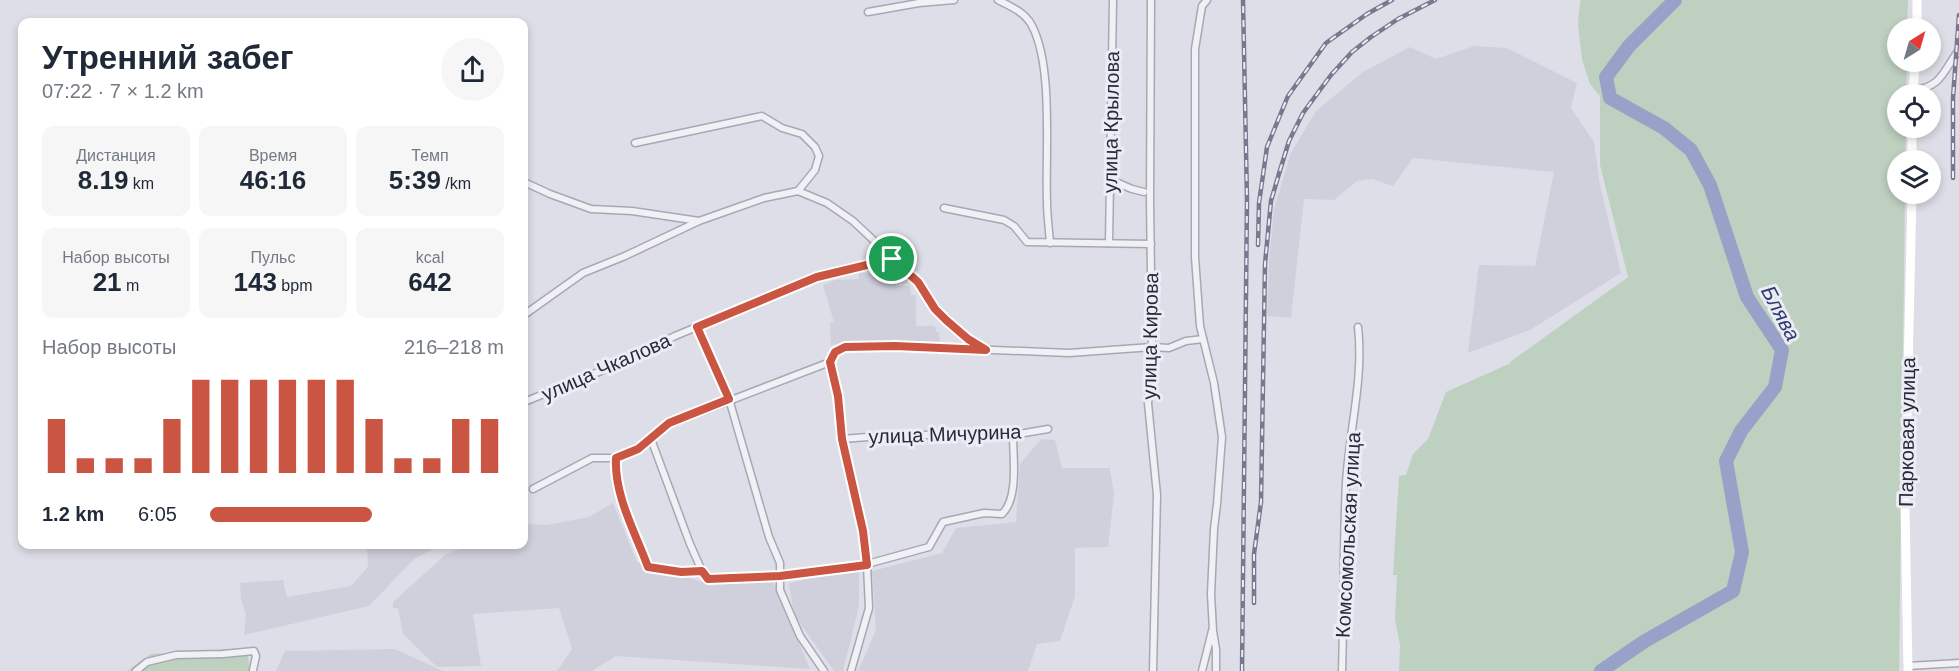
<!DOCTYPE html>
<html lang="ru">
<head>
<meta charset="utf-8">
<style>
  :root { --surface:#fff; --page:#f6f6f7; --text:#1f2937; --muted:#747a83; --accent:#cb5543 }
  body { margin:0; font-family:Arial,sans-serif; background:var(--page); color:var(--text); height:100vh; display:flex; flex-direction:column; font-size:22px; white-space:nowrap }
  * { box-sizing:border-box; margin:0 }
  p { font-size:20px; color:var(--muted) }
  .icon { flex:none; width:33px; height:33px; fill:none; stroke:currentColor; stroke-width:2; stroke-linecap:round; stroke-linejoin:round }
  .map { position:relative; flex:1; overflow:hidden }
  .panel { position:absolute; left:18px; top:18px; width:510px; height:531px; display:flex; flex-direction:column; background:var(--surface); border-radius:12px; box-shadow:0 3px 9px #0003 }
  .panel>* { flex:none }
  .needle { width:39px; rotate:37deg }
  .buttons { position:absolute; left:1887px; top:18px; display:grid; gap:12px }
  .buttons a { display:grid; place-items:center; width:54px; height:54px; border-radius:50%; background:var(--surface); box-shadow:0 3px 9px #0003; font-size:30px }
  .pin { position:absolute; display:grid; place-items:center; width:51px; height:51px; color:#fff; margin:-26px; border:3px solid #fff; border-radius:50%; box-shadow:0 2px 6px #0007 }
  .round { display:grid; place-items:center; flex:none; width:63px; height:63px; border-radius:32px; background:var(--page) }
  .headline { display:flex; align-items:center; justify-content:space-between; height:102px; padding:0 24px }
  h1 { font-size:33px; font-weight:800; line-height:45px }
  .figures { display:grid; grid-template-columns:repeat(3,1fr); gap:9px; height:102px; padding:6px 24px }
  .figures div { display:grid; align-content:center; border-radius:12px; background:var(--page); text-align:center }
  .figures b { font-size:26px; font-weight:800 }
  .figures small { font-size:16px; font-weight:400 }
  .figures p { font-size:16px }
  .chart { height:168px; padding:12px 24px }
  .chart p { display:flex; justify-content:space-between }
  .chart svg { width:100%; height:108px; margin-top:6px; stroke:var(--accent); stroke-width:6 }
  ul { padding:0 24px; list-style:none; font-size:20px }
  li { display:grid; grid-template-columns:96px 72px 1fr; align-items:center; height:45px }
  li i { height:15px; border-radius:8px; background:var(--accent) }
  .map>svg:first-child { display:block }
  .built { fill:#cfd0dc }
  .green { fill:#bed0bf }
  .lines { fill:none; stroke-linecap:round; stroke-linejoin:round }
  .river { stroke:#98a1c7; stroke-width:14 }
  .street-casing { stroke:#a6a8b4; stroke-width:9 }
  .street { stroke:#f0f0f5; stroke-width:6 }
  .secondary { stroke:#fff; stroke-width:9 }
  .rail-casing { stroke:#777990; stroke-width:4.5 }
  .rail { stroke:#ecedf4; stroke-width:2; stroke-dasharray:7; stroke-linecap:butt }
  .route-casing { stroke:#fff; stroke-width:12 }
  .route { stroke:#cb5543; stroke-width:8 }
  .labels { text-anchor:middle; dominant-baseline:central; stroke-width:6; stroke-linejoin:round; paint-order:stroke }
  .street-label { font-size:20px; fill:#27293d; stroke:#ecedf4 }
  .water-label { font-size:21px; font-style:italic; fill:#323c70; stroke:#ecedf4 }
</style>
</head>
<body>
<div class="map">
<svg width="1959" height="671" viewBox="0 0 1959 671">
  <rect width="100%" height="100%" fill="#dddee7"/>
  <g class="built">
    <polygon points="1474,46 1507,48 1577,83 1571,108 1594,142 1600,185 1621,273 1530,330 1468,353 1479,265 1535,266 1554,172 1413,158 1393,186 1372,179 1357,181 1334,200 1304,199 1291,318 1267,316 1269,262 1274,209 1291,153 1316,111 1363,72 1410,47 1436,59"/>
    <polygon points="896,272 896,286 910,286 911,295 916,295 916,326 935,326 936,332 939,332 940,341 831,345 830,323 834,322 823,285 835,280 859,279 859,273"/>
    <polygon points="1041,439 1055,440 1062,468 1110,468 1114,495 1108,547 1075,548 1075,596 1060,641 1037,644 1028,671 858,671 876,630 872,571 942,553 956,528 1016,522 1020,464"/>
    <polygon points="613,503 637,562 702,582 773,582 810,669 616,656 592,671 557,671 572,649 559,608 473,614 481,666 437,667 403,634 398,608 393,608 393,602 445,555 470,545 524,544 524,526 531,524 547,525 589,517"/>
    <polygon points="367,545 440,545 413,560 369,606 244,635 246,616 241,598 240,583 283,580 287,597 351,586 368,567"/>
    <polygon points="859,569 859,606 843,671 834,671 794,615 789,583"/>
    <polygon points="395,649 443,671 276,671 285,651"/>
  </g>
  <g class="green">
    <polygon points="1581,0 1908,0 1907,28 1898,28 1898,62 1907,62 1906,94 1898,94 1898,128 1906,128 1905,160 1898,160 1898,194 1905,194 1899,671 1399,671 1400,645 1395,620 1397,575 1393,575 1399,476 1406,475 1413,454 1428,439 1446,392 1511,363 1510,362 1628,277 1600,165 1600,96 1590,84 1582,59 1578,24 1580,2"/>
    <polygon points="247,648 250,671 127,671 151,654"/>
  </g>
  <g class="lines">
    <polyline class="river" points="1601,671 1645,641 1733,591 1742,552 1726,461 1741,431 1775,387 1782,350 1747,297 1710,185 1691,150 1664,128 1610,98 1606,77 1629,46 1675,0"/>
    <defs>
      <g id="street">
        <path d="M998,0c12,6 26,12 33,24 23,40 14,131 16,178 0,13 2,27 3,41"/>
        <polyline points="1151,0 1150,200 1152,347 1148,403 1157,495 1153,671"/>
        <polyline points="1207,0 1202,6 1195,49 1195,257 1200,326 1214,383 1222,437 1217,504 1214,529 1211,594 1213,631 1216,649 1216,671"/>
        <polyline points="868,12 919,3 954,0"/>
        <path d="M1913,90c29,-2 31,-21 46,-40"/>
        <polyline points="635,143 762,116 782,128 802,134 815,147 819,156 815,170 798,191"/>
        <polyline points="1111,180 1132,189 1144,192"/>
        <polyline points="524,182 550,194 591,209 632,211 699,221 764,198 798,191 827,203 853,221 918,282 935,309 946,320 968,339 985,349"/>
        <polyline points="944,208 1004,220 1014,226 1027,242 1151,244"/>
        <polyline points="1109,243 1113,0"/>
        <polyline points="524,315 583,273 625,256 699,221"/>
        <polyline points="697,327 729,399 769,537 780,563 780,590 800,636 824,671"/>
        <polyline points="830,362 838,396 842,439 863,531 867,565 869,608 851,671"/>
        <polyline points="524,402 601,371 675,336 817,277 892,259"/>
        <path d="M651,439l39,105 12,27 6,8 72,-3 80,-10 69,-19 14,-25 41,-9 18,1c17,-16 11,-57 11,-79"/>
        <polyline points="842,439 894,435 1013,435 1048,429"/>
        <path d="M616,458c-2,37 19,74 32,109l33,5 21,-1"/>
        <polyline points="533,489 592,458 616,458 638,449 669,424 830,362 835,352 845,347 895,346 1069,353 1152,347 1169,348 1186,341 1203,339"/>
        <polyline points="1908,666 1959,663"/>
        <polyline points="136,671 147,662 176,655 223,654 254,651 256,656 253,670"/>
        <polyline points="1202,671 1212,631"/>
        <path d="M1342,671c2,-63 1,-126 4,-188 3,-52 18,-104 12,-156"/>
      </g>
    </defs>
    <use href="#street" class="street-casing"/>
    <use href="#street" class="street"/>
    <g class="secondary">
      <polyline points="1917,28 1917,0"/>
      <polyline points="1913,94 1915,62"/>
      <polyline points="1912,160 1912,128"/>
      <polyline points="1908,671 1905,506 1912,194"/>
    </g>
    <defs>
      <g id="rail">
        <polyline points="1953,178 1953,98 1959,15"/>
        <polyline points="1258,245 1259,203 1267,147 1288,96 1326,43 1367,14 1392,0"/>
        <polyline points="1254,603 1254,554 1261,502 1265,264 1271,201 1278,177 1289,141 1303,113 1331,75 1352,52 1371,37 1398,19 1435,0"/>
        <polyline points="1242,671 1247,200 1243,0"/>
      </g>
    </defs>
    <use href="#rail" class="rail-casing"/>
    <use href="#rail" class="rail"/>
  </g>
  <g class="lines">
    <defs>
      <path id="route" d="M892,259l26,23 17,27 11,11 22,19 18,11 -91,-4 -50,1 -10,5 -5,10 8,34 4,43 21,92 4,34 -87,11 -72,3 -6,-8 -21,1 -33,-5c-13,-35 -34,-72 -32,-109l22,-9 31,-26 60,-24 -32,-72 120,-50z"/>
    </defs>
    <use href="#route" class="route-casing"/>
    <use href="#route" class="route"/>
  </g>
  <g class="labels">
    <g class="street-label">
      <text transform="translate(1111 122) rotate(-89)">улица Крылова</text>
      <text transform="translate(1150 336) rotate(-89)">улица Кирова</text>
      <text transform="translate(606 367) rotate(-24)">улица Чкалова</text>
      <text transform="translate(1907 432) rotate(-89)">Парковая улица</text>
      <text transform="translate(945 434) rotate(-2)">улица Мичурина</text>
      <text transform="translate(1348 535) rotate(-87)">Комсомольская улица</text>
    </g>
    <g class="water-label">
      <text transform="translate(1781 313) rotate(62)">Блява</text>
    </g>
  </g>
</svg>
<div class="buttons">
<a><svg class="needle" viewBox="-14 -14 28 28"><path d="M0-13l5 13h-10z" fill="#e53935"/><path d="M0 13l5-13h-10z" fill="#747a83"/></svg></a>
<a><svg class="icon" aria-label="locate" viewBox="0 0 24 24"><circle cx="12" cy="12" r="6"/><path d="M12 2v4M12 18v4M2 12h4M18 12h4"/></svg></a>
<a><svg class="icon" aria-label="layers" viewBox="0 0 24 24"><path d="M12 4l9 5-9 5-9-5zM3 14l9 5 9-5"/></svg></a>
</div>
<div class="pin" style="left:892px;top:259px;background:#1e9e55"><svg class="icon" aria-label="arrive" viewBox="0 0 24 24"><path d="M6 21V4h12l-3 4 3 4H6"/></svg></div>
<section class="panel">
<div class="headline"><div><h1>Утренний забег</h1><p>07:22 · 7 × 1.2 km</p></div><a class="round"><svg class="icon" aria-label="share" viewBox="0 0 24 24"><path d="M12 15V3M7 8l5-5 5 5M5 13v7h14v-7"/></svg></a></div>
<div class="figures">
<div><p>Дистанция</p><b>8.19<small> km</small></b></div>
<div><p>Время</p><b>46:16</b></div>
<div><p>Темп</p><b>5:39<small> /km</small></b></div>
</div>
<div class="figures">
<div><p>Набор высоты</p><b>21<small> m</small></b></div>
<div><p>Пульс</p><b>143<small> bpm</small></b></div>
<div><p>kcal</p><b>642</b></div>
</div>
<div class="chart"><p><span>Набор высоты</span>216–218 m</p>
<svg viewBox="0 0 160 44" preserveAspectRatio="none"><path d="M5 44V22M15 44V38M25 44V38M35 44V38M45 44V22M55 44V6M65 44V6M75 44V6M85 44V6M95 44V6M105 44V6M115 44V22M125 44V38M135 44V38M145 44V22M155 44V22"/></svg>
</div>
<ul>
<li><b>1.2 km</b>6:05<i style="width:55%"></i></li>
</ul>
</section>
</div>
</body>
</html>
